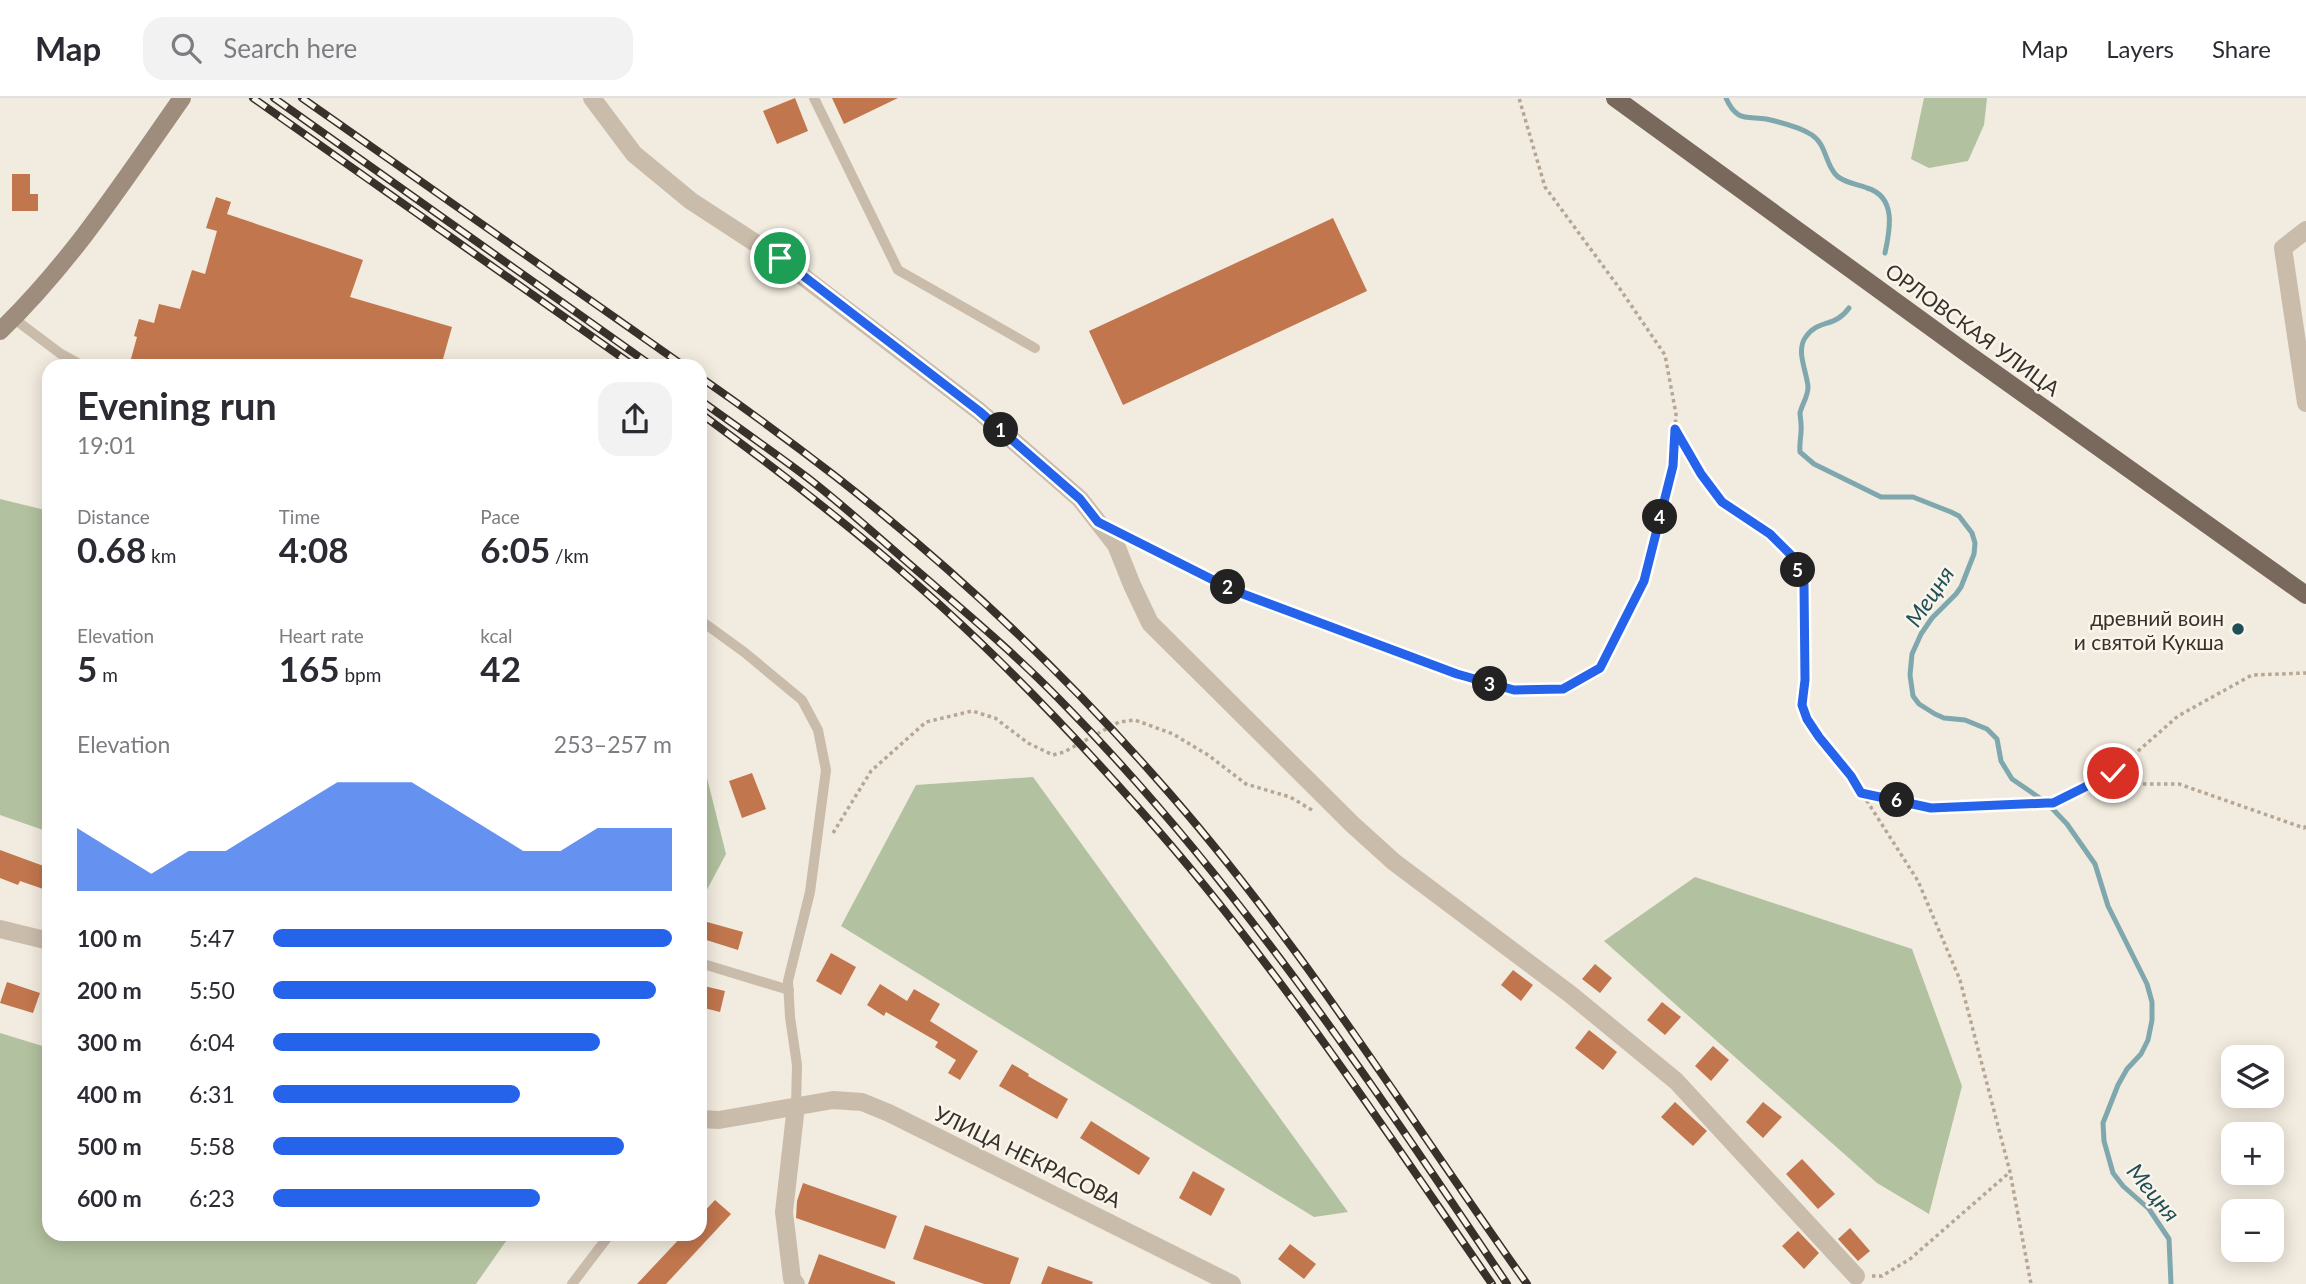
<!DOCTYPE html>
<html lang="en">
<head>
<meta charset="utf-8">
<style>
  :root { --surface:#fff; --page:#f2f2f3; --text:#2b2b33; --muted:#7c7c81; --line:#e1e1e2; --accent:#2563eb }
  body { margin:0; font-family:Lato,sans-serif; background:var(--page); color:var(--text); height:100vh; display:flex; flex-direction:column; font-size:26px; white-space:nowrap }
  * { box-sizing:border-box; margin:0 }
  p { font-size:23px; color:var(--muted) }
  .icon { flex:none; width:38px; height:38px; fill:none; stroke:currentColor; stroke-width:2; stroke-linecap:round; stroke-linejoin:round }
  .map { position:relative; flex:1; overflow:hidden }
  .sheet { position:absolute; left:42px; top:261px; width:665px; height:882px; display:flex; flex-direction:column; background:var(--surface); border-radius:21px; box-shadow:0 4px 18px #0003 }
  .sheet>* { flex:none }
  .buttons { position:absolute; left:2221px; top:947px; display:grid; gap:14px }
  .buttons a { display:grid; place-items:center; width:63px; height:63px; border-radius:14px; background:var(--surface); box-shadow:0 4px 18px #0003; font-size:35px }
  .pin { position:absolute; display:grid; place-items:center; width:60px; height:60px; color:#fff; margin:-30px; border:4px solid #fff; border-radius:50%; box-shadow:0 2px 7px #0007 }
  .km { position:absolute; width:35px; height:35px; margin:-18px; border-radius:50%; background:#222; color:#fff; font-size:19px; line-height:35px; text-align:center }
  .round { display:grid; place-items:center; flex:none; width:74px; height:74px; border-radius:21px; background:var(--page) }
  .overview { display:flex; align-items:center; justify-content:space-between; height:119px; padding:0 35px }
  h1 { font-size:38px; font-weight:700; line-height:52px }
  .metrics { display:grid; grid-template-columns:repeat(3,1fr); gap:10px; height:119px; padding:7px 35px }
  .metrics div { display:grid; align-content:center }
  .metrics b { font-size:35px; font-weight:700 }
  .metrics small { font-size:19px; font-weight:400 }
  .metrics p { font-size:19px }
  .chart { height:196px; padding:14px 35px }
  .chart p { display:flex; justify-content:space-between }
  .chart svg { width:100%; height:126px; margin-top:7px; fill:var(--accent); opacity:.7 }
  ul { padding:0 35px; list-style:none; font-size:23px }
  li { display:grid; grid-template-columns:112px 84px 1fr; align-items:center; height:52px }
  li i { height:18px; border-radius:9px; background:var(--accent) }
  header { display:flex; align-items:center; gap:42px; box-sizing:border-box; height:98px; padding:0 35px; background:var(--surface); border-bottom:2px solid var(--line) }
  header strong { font-size:33px }
  nav { display:flex; gap:38px; margin-inline-start:auto; font-size:24px }
  .search { width:490px; height:63px; background:var(--page); display:flex; align-items:center; gap:18px; box-sizing:border-box; padding:0 24px; border-radius:21px; color:var(--muted); font-size:26px }
  .map>svg:first-child { display:block }
  .green { fill:#b2c19f }
  .lines { fill:none; stroke-linecap:round; stroke-linejoin:round }
  .stream { stroke:#7fa7ae; stroke-width:5 }
  .building { fill:#c1764e }
  .path { stroke:#b6a795; stroke-width:3.5; stroke-dasharray:3.5 3.5; stroke-linecap:butt }
  .service { stroke:#cabcab; stroke-width:10 }
  .minor { stroke:#cabcab; stroke-width:18 }
  .secondary { stroke:#9e8c7c; stroke-width:18 }
  .primary { stroke:#79695c; stroke-width:18 }
  .rail-casing { stroke:#38302a; stroke-width:8 }
  .rail { stroke:#faf5eb; stroke-width:5; stroke-dasharray:16; stroke-linecap:butt }
  .route-casing { stroke:#fff; stroke-width:14 }
  .route { stroke:#2563eb; stroke-width:9 }
  .poi-dot { fill:#214f58; stroke:#faf5eb; stroke-width:2.5 }
  .labels { text-anchor:middle; dominant-baseline:central; stroke-width:5; stroke-linejoin:round; paint-order:stroke }
  .street-label { font-size:21px; fill:#38302a; stroke:#faf5eb }
  .poi-label { font-size:21px; fill:#38302a; stroke:#faf5eb; text-anchor:end }
  .water-label { font-size:23px; font-style:italic; fill:#214f58; stroke:#faf5eb }
</style>
</head>
<body>
<header>
<strong>Map</strong>
<div class="search"><svg class="icon" aria-label="search" viewBox="0 0 24 24"><circle cx="10" cy="10" r="6"/><path d="M15 15l6 6"/></svg>Search here</div>
<nav><a>Map</a><a>Layers</a><a>Share</a></nav>
</header>
<div class="map">
<svg width="2306" height="1186" viewBox="0 0 2306 1186">
  <rect width="100%" height="100%" fill="#f2ebdf"/>
  <g class="green">
    <polygon points="1924,0 1987,0 1984,27 1968,63 1929,70 1911,61"/>
    <polygon points="0,401 49,413 49,734 0,717"/>
    <polygon points="700,652 726,756 702,801 700,800"/>
    <polygon points="1033,679 1348,1114 1314,1119 841,828 916,687"/>
    <polygon points="1695,779 1912,851 1962,988 1929,1116 1877,1085 1604,843"/>
    <polygon points="0,935 49,950 49,1136 511,1136 476,1186 0,1186"/>
  </g>
  <g class="lines">
    <g class="stream">
      <path d="M1726,0c3,7 6,13 13,17 7,4 18,2 27,4 14,3 34,8 46,16 15,10 13,30 25,41 8,7 20,8 30,12 30,9 23,42 18,65"/>
      <path d="M1849,210c-15,21 -31,10 -44,30 -9,14 2,34 3,49 0,10 -6,17 -8,26 0,3 1,8 1,11 1,10 -2,18 -1,28l14,12 67,33h32l38,15 8,4 13,17 3,10 -1,11 -13,33 -5,7 -24,24 -11,16 -9,20 -2,21 3,21 6,8 16,10 9,4 21,2 22,9 10,10 4,22 11,18 35,24 20,21 28,40 13,42 39,78 5,18v18l-4,20 -7,14 -14,15 -9,16 -15,38 1,18 9,32 10,13 26,23 20,30 2,45"/>
    </g>
  </g>
  <g class="building">
    <polygon points="795,0 808,33 777,46 763,13"/>
    <polygon points="832,0 898,0 844,26"/>
    <polygon points="12,76 30,76 30,96 38,96 38,113 12,113"/>
    <polygon points="216,99 231,104 227,116 363,162 350,199 452,229 441,268 242,268 218,261 217,268 129,268 137,239 134,238 139,221 154,225 159,206 180,211 192,172 205,176 217,133 206,130"/>
    <polygon points="1333,120 1367,193 1123,307 1089,233"/>
    <polygon points="752,675 766,711 742,720 729,683"/>
    <polygon points="0,752 49,770 49,793 20,783 18,787 0,780"/>
    <polygon points="700,822 743,834 738,852 700,840"/>
    <polygon points="831,855 856,869 841,897 816,883"/>
    <polygon points="1595,866 1612,880 1600,895 1582,881"/>
    <polygon points="1513,872 1533,887 1521,903 1501,887"/>
    <polygon points="7,884 40,895 33,915 0,905"/>
    <polygon points="880,886 907,903 914,891 940,906 930,923 978,953 960,982 948,975 956,962 935,949 938,944 886,914 884,918 867,907"/>
    <polygon points="700,887 725,893 720,914 700,909"/>
    <polygon points="1662,904 1681,919 1665,937 1647,922"/>
    <polygon points="1589,932 1617,954 1603,972 1575,950"/>
    <polygon points="1713,948 1729,962 1711,983 1695,968"/>
    <polygon points="1012,966 1029,976 1028,978 1068,1001 1057,1021 999,988"/>
    <polygon points="1675,1004 1707,1033 1693,1048 1661,1019"/>
    <polygon points="1763,1004 1782,1019 1763,1040 1746,1024"/>
    <polygon points="1091,1023 1150,1060 1139,1077 1080,1040"/>
    <polygon points="1802,1061 1835,1096 1818,1111 1786,1076"/>
    <polygon points="1193,1073 1225,1091 1211,1118 1179,1100"/>
    <polygon points="803,1085 897,1118 885,1151 796,1120 797,1103"/>
    <polygon points="715,1102 731,1116 666,1186 637,1186 684,1136 700,1136 700,1118"/>
    <polygon points="925,1127 1019,1160 1010,1186 984,1186 913,1161"/>
    <polygon points="1850,1130 1870,1153 1858,1163 1838,1141"/>
    <polygon points="1798,1133 1819,1155 1804,1171 1782,1148"/>
    <polygon points="1290,1146 1316,1166 1304,1181 1278,1161"/>
    <polygon points="819,1156 895,1184 895,1186 808,1186"/>
    <polygon points="1048,1168 1093,1184 1092,1186 1041,1186"/>
  </g>
  <g class="lines">
    <g class="path">
      <polyline points="1676,333 1701,376 1722,404 1770,436 1791,457 1804,486 1805,582 1802,607 1807,621 1819,639 1851,678 1918,783 1960,882 2010,1074 2031,1186"/>
      <polyline points="1131,441 1235,493 1457,576 1514,592 1563,591 1600,570 1644,483 1673,368 1676,316 1665,257 1620,191 1545,89 1519,0"/>
      <polyline points="2094,686 2179,686 2304,730 2306,728"/>
      <polyline points="1861,695 1931,710 2053,705 2113,675 2178,618 2252,577 2306,575"/>
      <polyline points="833,735 871,673 926,624 972,613 995,620 1028,645 1053,657 1064,654 1119,624 1135,622 1173,636 1208,657 1246,686 1290,699 1312,712"/>
      <polyline points="1872,1178 1882,1178 1910,1161 2010,1074"/>
    </g>
    <g class="service">
      <polyline points="814,0 898,172 1035,250"/>
      <polyline points="13,220 61,256 83,268"/>
      <polyline points="700,522 744,554 802,602 818,632 826,672 810,794 788,883 790,919 797,967 796,1008"/>
      <polyline points="700,865 789,892"/>
      <polyline points="572,1186 610,1136"/>
    </g>
    <g class="minor">
      <polyline points="592,0 634,56 691,103 780,161 979,313 1080,401 1116,447 1132,487 1150,525 1352,726 1394,764 1570,896 1676,983 1856,1178"/>
      <polyline points="2306,132 2283,150 2306,305"/>
      <polyline points="0,831 49,843"/>
      <polyline points="700,1021 719,1022 833,1002 862,1004 889,1015 1232,1186"/>
      <polyline points="796,1186 792,1181 784,1114 796,1008"/>
    </g>
    <path class="secondary" d="M0,233c71,-68 126,-153 182,-233"/>
    <polyline class="primary" points="1615,0 1965,254 2306,497"/>
    <defs>
      <g id="rail">
        <polyline points="253,0 634,268"/>
        <polyline points="274,0 652,268"/>
        <polyline points="302,0 684,268"/>
        <path d="M700,279c46,32 91,65 135,99 114,89 226,194 321,302 140,157 250,336 371,506"/>
        <path d="M700,302c36,26 72,51 108,78 41,32 80,68 120,102 44,38 89,76 130,118 174,176 311,381 449,586"/>
        <path d="M700,315c83,61 165,124 241,193 71,64 137,134 200,205 131,147 239,312 351,473"/>
      </g>
    </defs>
    <use href="#rail" class="rail-casing"/>
    <use href="#rail" class="rail"/>
  </g>
  <g class="lines">
    <defs>
      <polyline id="route" points="780,160 979,313 1080,401 1098,424 1235,493 1457,576 1514,592 1563,591 1600,570 1644,483 1673,368 1675,331 1701,376 1722,404 1770,436 1791,457 1804,486 1805,582 1802,607 1807,621 1819,639 1851,678 1861,695 1931,710 2047,705 2053,705 2113,675"/>
    </defs>
    <use href="#route" class="route-casing"/>
    <use href="#route" class="route"/>
  </g>
  <circle class="poi-dot" cx="2238" cy="531" r="7"/>
  <g class="labels">
    <g class="street-label">
      <text transform="translate(1973 231) rotate(36)">ОРЛОВСКАЯ УЛИЦА</text>
      <text transform="translate(1028 1058) rotate(26)">УЛИЦА НЕКРАСОВА</text>
    </g>
    <g class="poi-label">
      <text x="2224" y="519">древний воин<tspan x="2224" dy="24">и святой Кукша</tspan></text>
    </g>
    <g class="water-label">
      <text transform="translate(1929 498) rotate(-56)">Мецня</text>
      <text transform="translate(2154 1094) rotate(50)">Мецня</text>
    </g>
  </g>
</svg>
<div class="buttons">
<a><svg class="icon" aria-label="layers" viewBox="0 0 24 24"><path d="M12 4l9 5-9 5-9-5zM3 14l9 5 9-5"/></svg></a>
<a>+</a>
<a>−</a>
</div>
<div class="pin" style="left:780px;top:160px;background:#1e9e55"><svg class="icon" aria-label="arrive" viewBox="0 0 24 24"><path d="M6 21V4h12l-3 4 3 4H6"/></svg></div>
<div class="pin" style="left:2113px;top:675px;background:#d93025"><svg class="icon" aria-label="check" viewBox="0 0 24 24"><path d="M5 12l5 5 9-10"/></svg></div>
<b class="km" style="left:1001px;top:332px">1</b>
<b class="km" style="left:1228px;top:489px">2</b>
<b class="km" style="left:1490px;top:586px">3</b>
<b class="km" style="left:1660px;top:419px">4</b>
<b class="km" style="left:1798px;top:472px">5</b>
<b class="km" style="left:1897px;top:702px">6</b>
<section class="sheet">
<div class="overview"><div><h1>Evening run</h1><p>19:01</p></div><a class="round"><svg class="icon" aria-label="share" viewBox="0 0 24 24"><path d="M12 15V3M7 8l5-5 5 5M5 13v7h14v-7"/></svg></a></div>
<div class="metrics">
<div><p>Distance</p><b>0.68<small> km</small></b></div>
<div><p>Time</p><b>4:08</b></div>
<div><p>Pace</p><b>6:05<small> /km</small></b></div>
</div>
<div class="metrics">
<div><p>Elevation</p><b>5<small> m</small></b></div>
<div><p>Heart rate</p><b>165<small> bpm</small></b></div>
<div><p>kcal</p><b>42</b></div>
</div>
<div class="chart"><p><span>Elevation</span>253–257 m</p>
<svg viewBox="0 0 160 44" preserveAspectRatio="none"><path d="M0 44V22L10 30L20 38L30 30L40 30L50 22L60 14L70 6L80 6L90 6L100 14L110 22L120 30L130 30L140 22L150 22L160 22V44z"/></svg>
</div>
<ul>
<li><b>100 m</b>5:47<i style="width:100%"></i></li>
<li><b>200 m</b>5:50<i style="width:96%"></i></li>
<li><b>300 m</b>6:04<i style="width:82%"></i></li>
<li><b>400 m</b>6:31<i style="width:62%"></i></li>
<li><b>500 m</b>5:58<i style="width:88%"></i></li>
<li><b>600 m</b>6:23<i style="width:67%"></i></li>
</ul>
</section>
</div>
</body>
</html>
